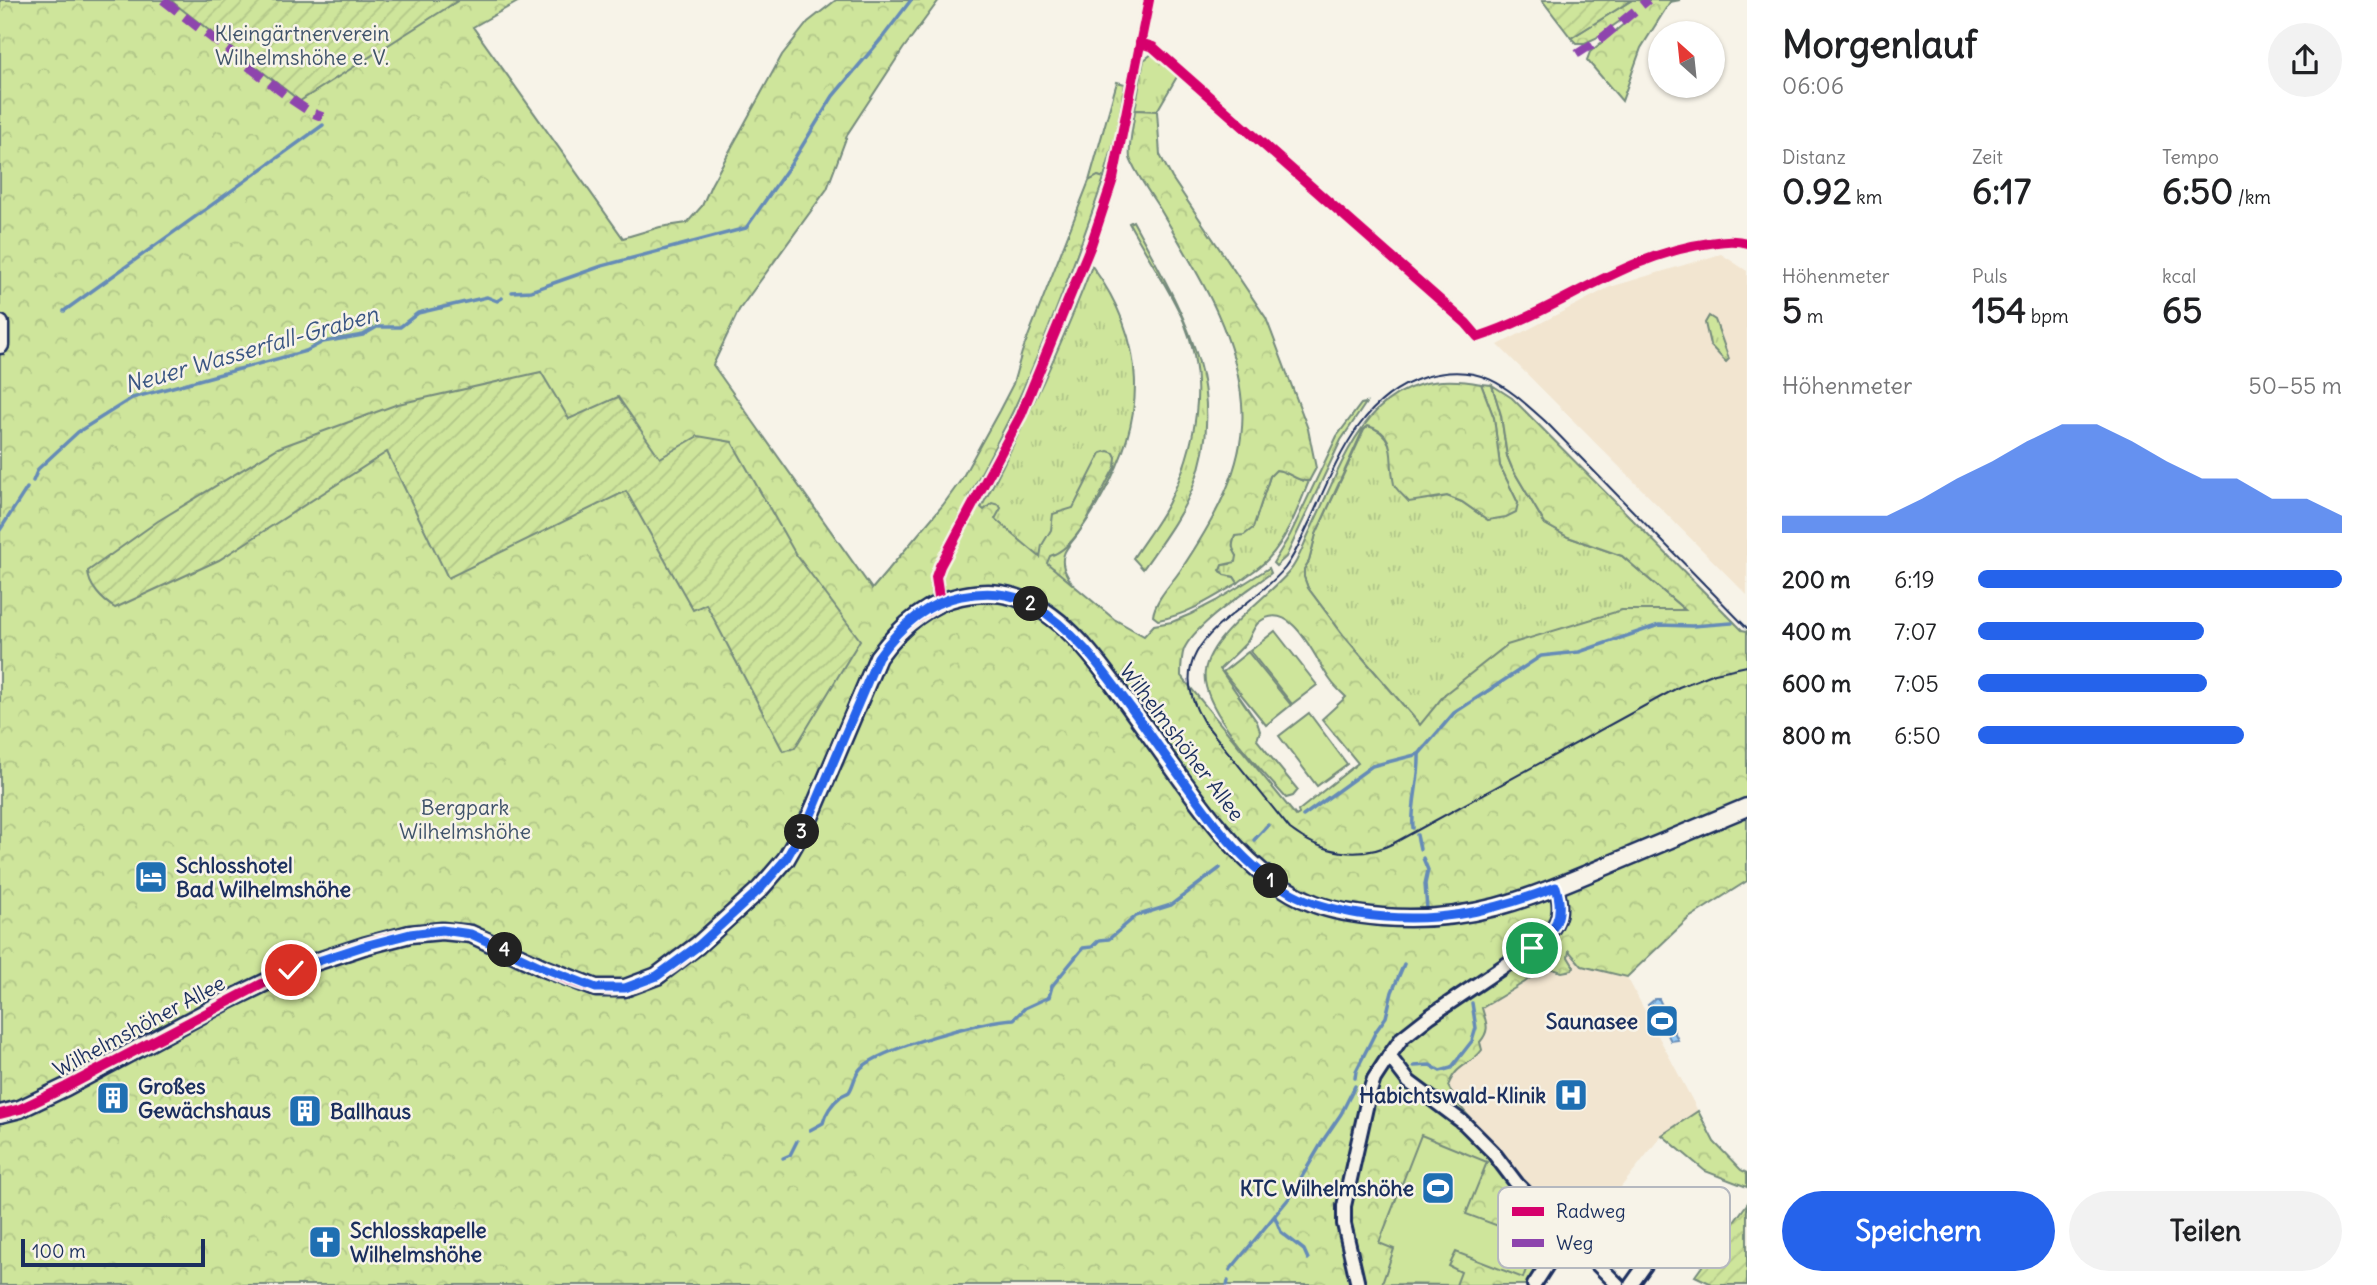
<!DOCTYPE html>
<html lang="de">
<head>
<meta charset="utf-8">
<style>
  :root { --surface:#fff; --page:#f2f2f2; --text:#202124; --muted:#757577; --accent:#2563eb }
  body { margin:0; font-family:Delius,sans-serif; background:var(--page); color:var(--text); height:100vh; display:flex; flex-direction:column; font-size:26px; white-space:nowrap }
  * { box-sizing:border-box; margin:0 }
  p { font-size:23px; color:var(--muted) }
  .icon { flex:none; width:38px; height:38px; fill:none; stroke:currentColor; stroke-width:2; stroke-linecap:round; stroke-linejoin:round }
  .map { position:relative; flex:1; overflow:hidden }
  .side { display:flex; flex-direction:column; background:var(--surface); width:630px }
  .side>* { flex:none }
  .needle { width:46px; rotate:333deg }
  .fabs { position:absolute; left:1648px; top:21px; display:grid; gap:14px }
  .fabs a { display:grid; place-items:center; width:77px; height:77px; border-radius:50%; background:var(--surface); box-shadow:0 2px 5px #0004; font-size:35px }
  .scale { position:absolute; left:21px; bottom:18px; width:184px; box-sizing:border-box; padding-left:7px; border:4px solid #1b2f5e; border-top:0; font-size:19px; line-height:24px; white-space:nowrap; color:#1b2f5e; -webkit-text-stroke:5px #f7f3e8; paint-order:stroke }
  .pin { position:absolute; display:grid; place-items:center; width:60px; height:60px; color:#fff; margin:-30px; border:4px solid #fff; border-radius:50%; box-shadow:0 2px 7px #0007 }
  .km { position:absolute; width:35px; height:35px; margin:-18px; border-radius:50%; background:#222; color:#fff; font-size:19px; line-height:35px; text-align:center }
  .round { display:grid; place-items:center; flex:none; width:74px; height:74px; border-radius:37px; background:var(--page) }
  .summary { display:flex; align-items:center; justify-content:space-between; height:119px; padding:0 35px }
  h1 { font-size:38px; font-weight:700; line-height:52px }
  .stats { display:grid; grid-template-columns:repeat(3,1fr); gap:10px; height:119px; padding:7px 35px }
  .stats div { display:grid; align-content:center }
  .stats b { font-size:35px; font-weight:700 }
  .stats small { font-size:19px; font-weight:400 }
  .stats p { font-size:19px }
  .chart { height:196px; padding:14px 35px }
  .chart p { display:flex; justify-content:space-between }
  .chart svg { width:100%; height:126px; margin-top:7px; fill:var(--accent); opacity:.7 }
  .action { display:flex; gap:14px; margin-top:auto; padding:14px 35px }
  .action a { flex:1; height:80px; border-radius:42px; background:var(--accent); color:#fff; font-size:28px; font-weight:700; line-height:80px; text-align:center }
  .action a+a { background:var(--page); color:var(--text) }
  ul { padding:0 35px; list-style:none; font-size:23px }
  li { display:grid; grid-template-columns:112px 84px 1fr; align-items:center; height:52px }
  li i { height:18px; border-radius:9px; background:var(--accent) }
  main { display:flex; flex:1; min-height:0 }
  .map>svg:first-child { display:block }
  .built { fill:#f2e5d0 }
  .grass { fill:url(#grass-tufts); stroke:#748a7c; stroke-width:2 }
  .forest { fill:url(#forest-crowns); stroke:#748a7c; stroke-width:2 }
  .garden { fill:url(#garden-furrows); stroke:#748a7c; stroke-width:2 }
  .pitch { fill:#cee59b; stroke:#748a7c; stroke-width:2 }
  .water { fill:#96c9f3; stroke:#658bb7; stroke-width:2 }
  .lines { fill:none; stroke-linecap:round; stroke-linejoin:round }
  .stream { stroke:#658bb7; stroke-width:3.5 }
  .minor-casing { stroke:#1b2f5e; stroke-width:18 }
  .secondary-casing { stroke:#1b2f5e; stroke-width:21 }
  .minor { stroke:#f7f3e8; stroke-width:12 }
  .secondary { stroke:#f7f3e8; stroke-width:16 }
  .tram { stroke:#1b2f5e; stroke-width:2 }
  .quiet { stroke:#8e44ad; stroke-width:9; stroke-dasharray:18 9; stroke-linecap:butt }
  .cycleway-casing { stroke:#f7f3e8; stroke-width:15 }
  .cycleway { stroke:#d6006c; stroke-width:10 }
  .route-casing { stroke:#fff; stroke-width:14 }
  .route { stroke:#2563eb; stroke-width:9 }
  .labels { text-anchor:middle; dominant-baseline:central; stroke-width:5; stroke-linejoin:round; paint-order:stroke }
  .park-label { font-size:21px; fill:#3f536a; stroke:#f7f3e8 }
  .street-label { font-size:21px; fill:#1b2f5e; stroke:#f7f3e8 }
  .poi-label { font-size:21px; font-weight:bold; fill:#1b2f5e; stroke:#f7f3e8; text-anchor:start }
  .water-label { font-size:23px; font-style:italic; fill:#3a5683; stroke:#f7f3e8 }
  .key { fill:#f7f3e8; stroke:#b5b8bf; stroke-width:2 }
  .key-label { font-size:19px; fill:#1b2f5e }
</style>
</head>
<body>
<main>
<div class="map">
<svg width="1747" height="1285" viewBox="0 0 1747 1285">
  <defs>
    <pattern id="grass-tufts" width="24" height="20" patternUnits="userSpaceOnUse" patternTransform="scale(1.75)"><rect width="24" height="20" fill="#cee59b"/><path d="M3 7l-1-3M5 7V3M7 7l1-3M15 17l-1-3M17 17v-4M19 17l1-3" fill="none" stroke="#b0c588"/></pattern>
    <pattern id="forest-crowns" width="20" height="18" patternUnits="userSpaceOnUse" patternTransform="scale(1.75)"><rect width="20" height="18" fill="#cee59b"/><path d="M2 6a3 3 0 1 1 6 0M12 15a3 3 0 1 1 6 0" fill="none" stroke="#b0c588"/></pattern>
    <pattern id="garden-furrows" width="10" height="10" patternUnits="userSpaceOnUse" patternTransform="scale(1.75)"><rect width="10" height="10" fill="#cee59b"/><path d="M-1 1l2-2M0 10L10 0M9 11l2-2" fill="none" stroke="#b0c588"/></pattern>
  </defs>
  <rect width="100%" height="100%" fill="#f7f3e8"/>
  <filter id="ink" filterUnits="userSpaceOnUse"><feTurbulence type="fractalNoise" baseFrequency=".0143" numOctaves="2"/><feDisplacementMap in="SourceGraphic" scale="14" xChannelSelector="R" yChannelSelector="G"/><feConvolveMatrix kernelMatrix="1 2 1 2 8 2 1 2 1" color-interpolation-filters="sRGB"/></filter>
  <g filter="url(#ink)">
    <g class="built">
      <polygon points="1721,254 1747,271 1747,595 1498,345 1610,287"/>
      <polygon points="1569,951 1582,966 1627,977 1698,1111 1662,1135 1581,1238 1522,1178 1458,1104 1448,1086 1477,1011"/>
    </g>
    <g class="grass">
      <polygon points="1152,54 1157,56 1178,75 1157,111 1135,110 1144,60"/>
      <polygon points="1117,82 1125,84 1116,134 1104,178 1098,176 1089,181"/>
      <path d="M1133,221c46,86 99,166 60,266 -12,30 -32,56 -50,82l-10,-11c11,-17 25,-35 35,-54 28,-56 41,-122 16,-182 -15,-34 -37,-66 -55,-99z"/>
      <path d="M1092,266c55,75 56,150 10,230 -7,13 -15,25 -23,36 -4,7 -13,15 -15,22 -4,12 3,21 8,30l-93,-72c42,-80 81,-162 113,-246z"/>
      <polygon points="1709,316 1715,320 1729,359 1726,362 1710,345 1705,323"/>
      <path d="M1481,384l11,1 9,30 6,41 5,12 33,56 23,13 54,19 64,55 -64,-1 -177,84 -24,32 -77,-90 -36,-48 -4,-11v-8l5,-8 7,-27 48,-104 4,-4c28,7 24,36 27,61l37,12 15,-3 15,6 26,18 30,-17 -18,-37 -6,-48z"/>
      <path d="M1276,470c13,1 20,12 33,11 -11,27 -21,56 -41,78 -8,9 -21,16 -30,24l-4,-6 -10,-2 -4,-5 2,-5 8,-1 7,-8 -5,-8 3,-13 18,-7 17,-52z"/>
    </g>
    <g class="forest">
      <path d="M0,0h521l-48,27 150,211 37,-11 27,-4 15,-17 9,-21 71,-130 26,-33 28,-22h103l-36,49 -55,84 -21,56 -88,121 -26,55 159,224 71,-84 18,-25 38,-69 14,-27 9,-32 67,-171 9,-5 6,2c-27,79 -56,158 -91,233 -14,29 -30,57 -44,86l15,13 8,-7 7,2 2,3 -6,11 45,38 2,-12 9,-15 2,-16 20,-6 28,-55 7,-2 6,2 2,4 -1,10c-16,27 -34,79 -65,89l-3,7 67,56 30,17 10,-11 18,-3 19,-8 25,-13 53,-33 2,5c-23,18 -75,50 -87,76 -3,9 -3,18 -3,27l115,140 3,-2 -1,-3 60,-48 -36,-44 24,-22c-5,-5 -11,-10 -15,-16 -15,-19 -39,-86 -73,-58 -5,5 -7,13 -11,19 -8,9 -18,18 -27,27l37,53 3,9 -3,9 41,50 -5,6 -7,2c-23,-26 -87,-91 -81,-127 5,-36 61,-72 84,-99 10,-11 15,-30 22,-43 38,-79 60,-166 170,-145l13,34 6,48 18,37 -2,9 -10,5 -18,3 -26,-18 -15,-6 -38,6c-5,-6 -13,-12 -15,-18 -6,-25 5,-50 -26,-58l-5,4 -47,104 -7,27 -5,8v8l4,11 36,48 76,89 25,-31 62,-49 115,-35h63l-63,-54 -54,-19 -23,-13 -33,-56 -5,-12 -6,-41 -9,-30 20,13 230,232 5,1v250l-58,37 -62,59 -45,-11 -13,-15 -1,6 6,10 -2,3 -10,2 -16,-5 -4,1 -17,14 -43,26c4,15 9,21 -2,34l2,8c-13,17 -25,13 -34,36l10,18 64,74 48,49 -7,6 -35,52h-1528z"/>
      <polygon points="1632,0 1680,0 1670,2 1641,48 1622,101 1587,60 1590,52 1625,23 1623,19 1596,38 1585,43 1576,43 1571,38"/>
      <path d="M1135,110l22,1 3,44 12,23 94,140 42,111 8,39 -7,13c-13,1 -20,-10 -33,-11l-6,6 -17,52 -9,7 -9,1c-4,8 -3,12 2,20l-1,6 -14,3 -2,5 4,5 10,2 4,6c-25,15 -51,32 -80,37l-5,-4c2,-16 18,-32 27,-45 33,-49 67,-106 62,-167 -6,-74 -46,-133 -82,-195 -7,-11 -27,-40 -30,-51 -2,-11 4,-36 5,-48z"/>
      <polygon points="1366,403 1341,440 1286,557 1276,566 1273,563 1290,535 1337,436 1361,404"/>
      <polygon points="1698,1111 1714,1142 1741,1170 1747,1173 1747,1187 1705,1171 1662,1135"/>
    </g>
    <g class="garden">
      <polygon points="170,0 459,0 300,101"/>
      <polygon points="1542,0 1632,0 1571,38"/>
      <path d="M541,372l28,47 49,-22 42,61 38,-22 34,6 63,111 65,87 -65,108 -12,3 -77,-147 -13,6 -67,-119 -178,87 -61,-126 -168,108 -104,48c-12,-7 -27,-22 -27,-37l70,-50 120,-73 120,-44z"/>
      <polygon points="1747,1204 1747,1285 1714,1285 1695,1276"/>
    </g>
    <g class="pitch">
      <polygon points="1275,631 1317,685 1292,704 1250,651"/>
      <polygon points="1248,652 1291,705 1266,725 1223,672"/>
      <polygon points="1309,713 1347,764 1317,786 1279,736"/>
      <polygon points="1421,1135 1487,1162 1466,1214 1536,1240 1523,1278 1456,1252 1449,1266 1461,1272 1456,1285 1382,1284 1394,1249 1379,1243"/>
    </g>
    <polygon class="water" points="1655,999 1659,999 1678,1040 1671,1041 1662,1024 1656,1022 1656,1017 1648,1005"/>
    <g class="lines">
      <g class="stream">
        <polyline points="512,292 531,291 602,266 746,228 791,164 833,96 882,38 911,0"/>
        <polyline points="64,311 323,125"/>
        <polyline points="33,481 38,469 78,432 132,398 306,351 323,342 363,335 377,327 400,327 418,313 487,297 497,301 502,298"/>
        <polyline points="0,530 27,488"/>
        <polyline points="1303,816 1372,766 1419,754"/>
        <path d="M1413,828c-2,-26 7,-48 6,-74l35,-41 87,-57 38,-4 80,-27 33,1 40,-3"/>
        <polyline points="1417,835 1420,849"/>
        <polyline points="1254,840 1268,825"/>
        <polyline points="1423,858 1428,870 1425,884 1427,909"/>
        <polyline points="1414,1066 1430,1065 1440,1071 1451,1068 1472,1041 1476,1028 1472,1003"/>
        <polyline points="1355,1078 1356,1071 1376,1031 1386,1017 1392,992 1404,964"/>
        <path d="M810,1130l13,-7c2,-9 9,-20 17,-26 0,-1 8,-4 9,-5 5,-7 5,-17 12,-24 22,-20 122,-48 153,-49l11,-11 24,-11 3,-11 31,-38 9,-1 7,-7 10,-1 27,-23 35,-11 49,-37"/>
        <polyline points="783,1158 790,1155 797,1141"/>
        <polyline points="1275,1217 1281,1232 1304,1250 1308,1259"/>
        <polyline points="1230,1270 1290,1197 1324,1139 1341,1114 1355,1086"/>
        <polyline points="1227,1285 1228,1281"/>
      </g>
      <defs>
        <g id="minor">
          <polyline points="1389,1056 1409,1082 1464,1123 1492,1151 1517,1184 1618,1285"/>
          <path d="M1358,1285l-14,-61v-18l25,-112 5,-15 15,-23 13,-18 28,-22 116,-78c14,-18 17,-28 10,-51"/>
          <polyline points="1534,1285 1567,1234"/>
          <polyline points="1631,1285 1688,1205"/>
        </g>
        <g id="secondary">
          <polyline points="0,324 0,345"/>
          <path d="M0,1114l20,-5 46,-22 159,-85 66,-32 73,-24 46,-12 32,-3 29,3 73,34 52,20h29l32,-12 41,-31 62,-56 26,-30 25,-44 67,-158c20,-27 48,-54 83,-61 21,-4 41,-5 62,4 48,20 81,71 110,111 30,41 58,85 91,123 25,30 54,56 91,70 21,8 45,11 67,13 90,7 148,-19 229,-53 45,-19 91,-38 136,-57"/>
        </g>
      </defs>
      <use href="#minor" class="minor-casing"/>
      <use href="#secondary" class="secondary-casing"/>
      <use href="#minor" class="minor"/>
      <use href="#secondary" class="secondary"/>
      <path class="tram" d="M1747,628l-201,-206c-39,-35 -65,-61 -121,-45 -66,20 -89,87 -115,144 -8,16 -14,33 -25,47 -39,48 -130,74 -82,153l87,108c31,24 69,32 104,14l285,-156 36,-14 32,-7"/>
      <g class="quiet">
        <polyline points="163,0 292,100 310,112 323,117"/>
        <polyline points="1577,54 1602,38 1648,0"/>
      </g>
      <defs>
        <g id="cycleway">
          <path d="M1140,43l13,4 313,276 12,14c80,-26 147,-83 232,-94 14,-2 24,-4 37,0"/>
          <path d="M0,1114l20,-5 46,-22 196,-103c49,-22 156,-66 208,-50 43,14 81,44 126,54 21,4 43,-2 61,-12 25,-14 45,-34 66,-53 27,-25 55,-49 74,-82 15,-26 26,-54 37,-82 14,-34 29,-68 44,-102 17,-24 36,-39 62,-54l-4,-26 4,-11 81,-151 70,-170 22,-66 36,-179"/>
        </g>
      </defs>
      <use href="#cycleway" class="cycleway-casing"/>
      <use href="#cycleway" class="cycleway"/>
    </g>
  </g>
  <g class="lines" filter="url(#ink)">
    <defs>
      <path id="route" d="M291,970l73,-24 46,-12 32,-4 29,4 73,34 52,20h29l32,-12 41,-30 62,-57 26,-30 25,-44 67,-158c20,-28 48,-54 83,-61 25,-5 50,-4 72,9 41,24 70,65 98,103 27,37 53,75 81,112 22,29 49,57 81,74 21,11 43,16 66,20 72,11 130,-1 197,-27 9,30 0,43 -24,61"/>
    </defs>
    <use href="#route" class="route-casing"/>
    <use href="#route" class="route"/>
  </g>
  <defs>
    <symbol id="hotel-square" viewBox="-11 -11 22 22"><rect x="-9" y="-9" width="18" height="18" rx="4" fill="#1f6fb2" stroke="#f7f3e8"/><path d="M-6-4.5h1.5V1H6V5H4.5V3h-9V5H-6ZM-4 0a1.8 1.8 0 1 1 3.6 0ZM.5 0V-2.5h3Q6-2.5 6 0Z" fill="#fff"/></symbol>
    <symbol id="stadium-square" viewBox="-11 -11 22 22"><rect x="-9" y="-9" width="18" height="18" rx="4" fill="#1f6fb2" stroke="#f7f3e8"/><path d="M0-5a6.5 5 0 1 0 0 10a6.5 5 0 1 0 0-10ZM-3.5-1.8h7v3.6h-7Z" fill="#fff"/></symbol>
    <symbol id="hospital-square" viewBox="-11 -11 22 22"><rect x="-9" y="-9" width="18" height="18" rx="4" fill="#1f6fb2" stroke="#f7f3e8"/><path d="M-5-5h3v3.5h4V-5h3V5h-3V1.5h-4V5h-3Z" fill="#fff"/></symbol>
    <symbol id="building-square" viewBox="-11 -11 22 22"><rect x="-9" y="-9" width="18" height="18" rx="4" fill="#1f6fb2" stroke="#f7f3e8"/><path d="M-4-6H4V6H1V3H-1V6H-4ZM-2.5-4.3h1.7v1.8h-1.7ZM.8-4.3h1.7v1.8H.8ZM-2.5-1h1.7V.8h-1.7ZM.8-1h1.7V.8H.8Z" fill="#fff"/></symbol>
    <symbol id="church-square" viewBox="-11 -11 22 22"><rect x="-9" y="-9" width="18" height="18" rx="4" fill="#1f6fb2" stroke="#f7f3e8"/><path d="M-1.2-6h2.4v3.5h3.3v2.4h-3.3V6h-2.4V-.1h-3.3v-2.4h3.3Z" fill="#fff"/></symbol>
  </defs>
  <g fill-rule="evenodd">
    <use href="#hotel-square" x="132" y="858" width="38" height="38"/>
    <use href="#stadium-square" x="1643" y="1002" width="38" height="38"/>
    <use href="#hospital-square" x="1552" y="1076" width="38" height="38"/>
    <use href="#building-square" x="94" y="1079" width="38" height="38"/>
    <use href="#building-square" x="286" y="1092" width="38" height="38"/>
    <use href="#stadium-square" x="1419" y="1169" width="38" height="38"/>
    <use href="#church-square" x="306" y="1223" width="38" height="38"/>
  </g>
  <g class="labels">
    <g class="park-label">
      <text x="302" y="33">Kleingärtnerverein<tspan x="302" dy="24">Wilhelmshöhe e. V.</tspan></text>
      <text x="465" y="807">Bergpark<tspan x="465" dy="24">Wilhelmshöhe</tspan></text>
    </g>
    <g class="street-label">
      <text transform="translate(1182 742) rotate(53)">Wilhelmshöher Allee</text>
      <text transform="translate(139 1026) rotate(-28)">Wilhelmshöher Allee</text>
    </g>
    <g class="poi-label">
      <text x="176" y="865">Schlosshotel<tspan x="176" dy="24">Bad Wilhelmshöhe</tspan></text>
      <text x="1638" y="1021" text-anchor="end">Saunasee</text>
      <text x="138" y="1086">Großes<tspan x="138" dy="24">Gewächshaus</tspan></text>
      <text x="1546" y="1095" text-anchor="end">Habichtswald-Klinik</text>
      <text x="330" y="1111">Ballhaus</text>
      <text x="1414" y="1188" text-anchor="end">KTC Wilhelmshöhe</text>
      <text x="350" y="1230">Schlosskapelle<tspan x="350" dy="24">Wilhelmshöhe</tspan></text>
    </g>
    <g class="water-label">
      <text transform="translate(251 349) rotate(-16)">Neuer Wasserfall-Graben</text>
    </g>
  </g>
  <rect x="1498" y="1187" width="232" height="81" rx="10" class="key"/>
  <rect x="1512" y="1207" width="32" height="9" fill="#d6006c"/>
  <rect x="1512" y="1239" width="32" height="8" fill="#8e44ad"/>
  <g class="key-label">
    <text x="1556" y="1218">Radweg</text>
    <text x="1556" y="1250">Weg</text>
  </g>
</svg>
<div class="fabs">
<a><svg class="needle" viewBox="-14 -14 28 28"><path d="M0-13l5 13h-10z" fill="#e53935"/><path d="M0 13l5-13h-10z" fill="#757577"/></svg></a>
</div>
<div class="scale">100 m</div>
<div class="pin" style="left:1532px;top:948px;background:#1e9e55"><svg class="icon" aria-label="arrive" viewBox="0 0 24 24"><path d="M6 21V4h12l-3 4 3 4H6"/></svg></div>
<div class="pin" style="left:291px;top:970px;background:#d93025"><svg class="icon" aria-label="check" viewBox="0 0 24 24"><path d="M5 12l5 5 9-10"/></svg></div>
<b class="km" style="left:1271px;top:881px">1</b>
<b class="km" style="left:1031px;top:604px">2</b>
<b class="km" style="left:802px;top:832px">3</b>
<b class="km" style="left:505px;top:950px">4</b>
</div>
<section class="side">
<div class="summary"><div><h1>Morgenlauf</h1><p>06:06</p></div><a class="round"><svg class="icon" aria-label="share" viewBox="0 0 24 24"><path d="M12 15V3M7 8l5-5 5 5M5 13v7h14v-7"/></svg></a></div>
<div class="stats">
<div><p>Distanz</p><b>0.92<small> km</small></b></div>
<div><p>Zeit</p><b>6:17</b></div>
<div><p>Tempo</p><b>6:50<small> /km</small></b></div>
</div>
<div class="stats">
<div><p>Höhenmeter</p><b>5<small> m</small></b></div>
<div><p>Puls</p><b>154<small> bpm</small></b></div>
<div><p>kcal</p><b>65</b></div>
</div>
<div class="chart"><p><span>Höhenmeter</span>50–55 m</p>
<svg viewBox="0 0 160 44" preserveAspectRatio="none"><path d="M0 44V38L10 38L20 38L30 38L40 32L50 25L60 19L70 12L80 6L90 6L100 12L110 19L120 25L130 25L140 32L150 32L160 38V44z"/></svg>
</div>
<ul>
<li><b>200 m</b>6:19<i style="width:100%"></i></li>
<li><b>400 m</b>7:07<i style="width:62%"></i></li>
<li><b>600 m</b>7:05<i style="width:63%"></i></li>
<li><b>800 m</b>6:50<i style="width:73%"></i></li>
</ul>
<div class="action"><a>Speichern</a><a>Teilen</a></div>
</section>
</main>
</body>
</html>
